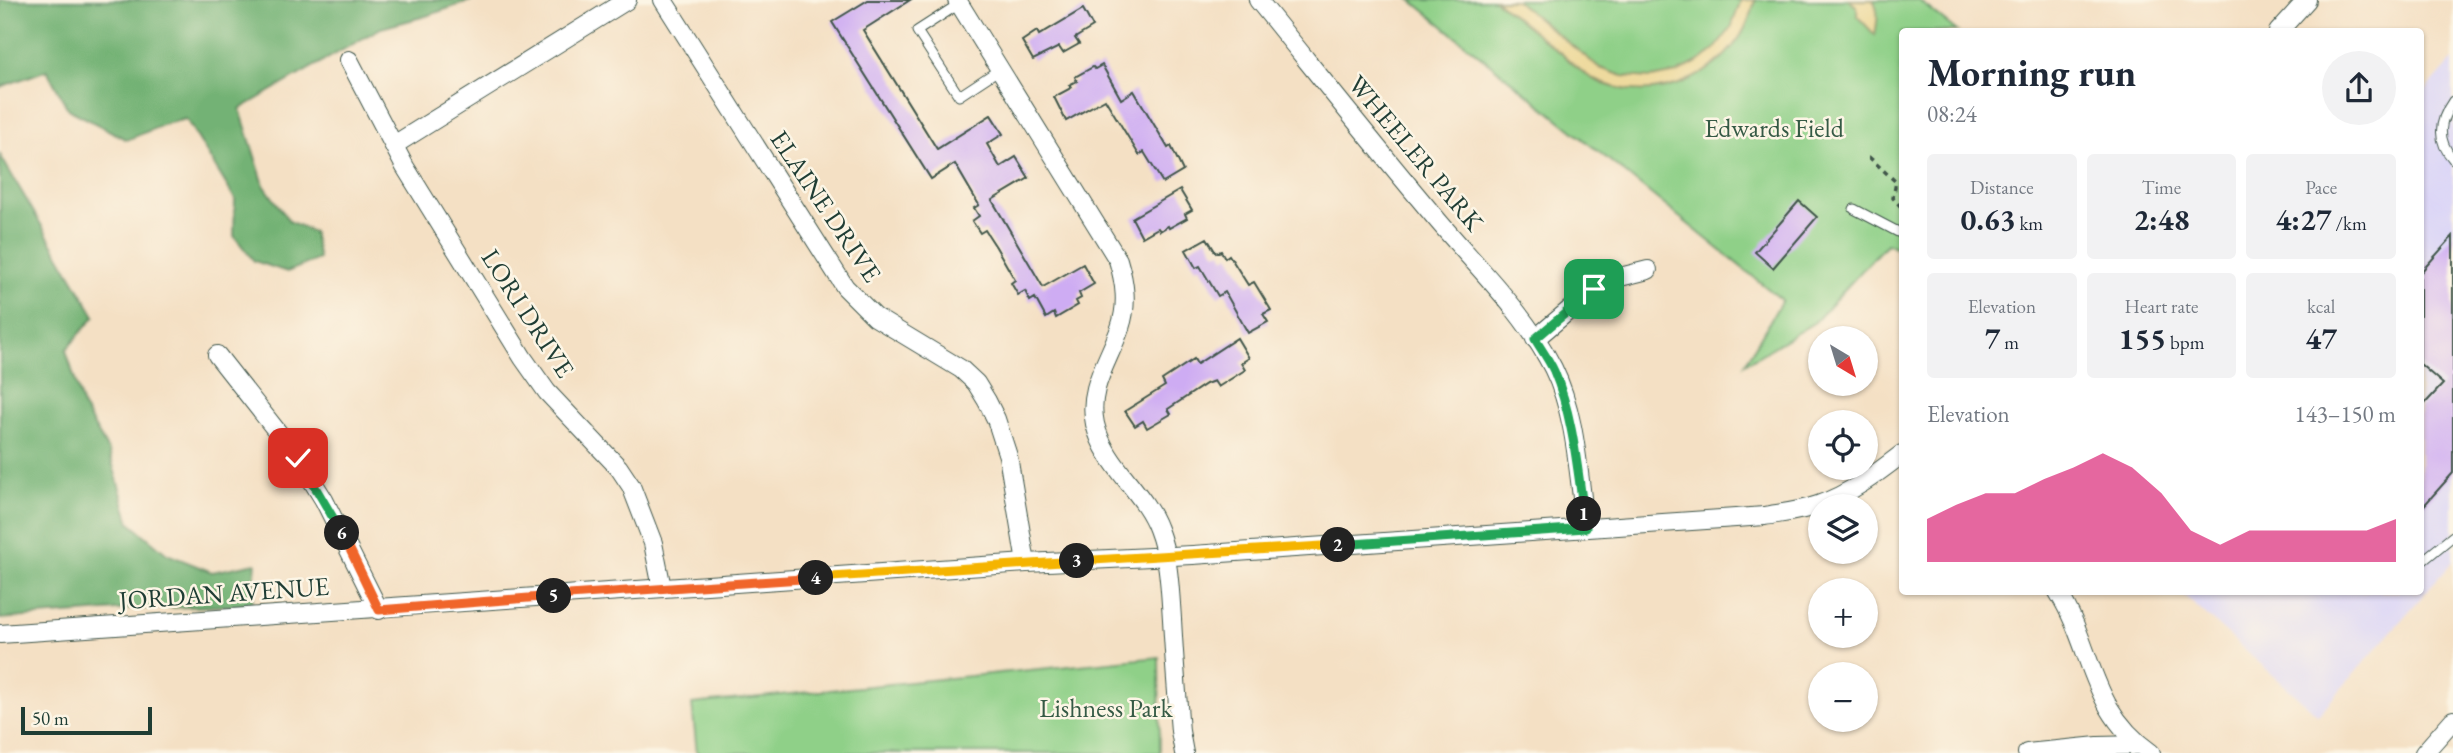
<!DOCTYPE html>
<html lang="en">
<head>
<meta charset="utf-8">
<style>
  :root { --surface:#fff; --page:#f2f2f3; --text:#1f2937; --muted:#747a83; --accent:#db2777 }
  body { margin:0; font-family:"EB Garamond",serif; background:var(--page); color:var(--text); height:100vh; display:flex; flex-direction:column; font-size:26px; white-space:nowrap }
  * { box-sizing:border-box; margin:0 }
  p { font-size:23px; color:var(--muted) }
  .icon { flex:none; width:38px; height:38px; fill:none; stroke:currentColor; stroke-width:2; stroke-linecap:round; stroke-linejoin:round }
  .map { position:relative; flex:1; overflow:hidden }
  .details { position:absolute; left:1899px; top:28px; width:525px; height:567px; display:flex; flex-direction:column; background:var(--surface); border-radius:7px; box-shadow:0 2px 5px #0004 }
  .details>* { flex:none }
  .needle { width:46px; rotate:142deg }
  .controls { position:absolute; left:1808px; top:326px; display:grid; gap:14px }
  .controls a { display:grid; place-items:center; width:70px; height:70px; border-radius:50%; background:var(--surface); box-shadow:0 2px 5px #0004; font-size:35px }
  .scale { position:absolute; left:21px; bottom:18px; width:131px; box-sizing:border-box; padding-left:7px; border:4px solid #1f3d34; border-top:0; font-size:19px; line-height:24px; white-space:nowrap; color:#1f3d34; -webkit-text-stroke:5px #fcf5e5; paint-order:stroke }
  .pin { position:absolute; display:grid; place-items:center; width:60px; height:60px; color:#fff; margin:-30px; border-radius:14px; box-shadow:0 4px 10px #0006 }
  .km { position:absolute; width:35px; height:35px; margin:-18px; border-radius:50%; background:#222; color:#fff; font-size:19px; line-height:35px; text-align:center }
  .round { display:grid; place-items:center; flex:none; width:74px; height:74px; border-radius:37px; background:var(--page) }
  .overview { display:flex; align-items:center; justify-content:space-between; height:119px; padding:0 28px }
  h1 { font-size:38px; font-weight:700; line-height:52px }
  .stats { display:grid; grid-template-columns:repeat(3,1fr); gap:10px; height:119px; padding:7px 28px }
  .stats div { display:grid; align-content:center; border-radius:7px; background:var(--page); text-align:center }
  .stats b { font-size:30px; font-weight:700 }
  .stats small { font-size:19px; font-weight:400 }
  .stats p { font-size:19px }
  .chart { height:196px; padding:14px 28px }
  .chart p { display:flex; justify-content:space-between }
  .chart svg { width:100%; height:126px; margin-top:7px; fill:var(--accent); opacity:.7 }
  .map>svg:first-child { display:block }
  .built { fill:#dbd6f7 }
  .green { fill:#8fd088; stroke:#57865e; stroke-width:2 }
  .forest { fill:#73b274; stroke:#497854; stroke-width:2 }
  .sand { fill:#eeda9e; stroke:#868c69; stroke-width:2 }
  .building { fill:#ceacf3 }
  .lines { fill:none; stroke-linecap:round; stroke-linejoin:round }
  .service-casing { stroke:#3f554a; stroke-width:11 }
  .minor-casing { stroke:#3f554a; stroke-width:20 }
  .path { stroke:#3f554a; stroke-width:3.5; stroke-dasharray:5 5; stroke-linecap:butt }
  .service { stroke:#fff; stroke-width:9 }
  .minor { stroke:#fff; stroke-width:18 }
  .split-1-casing { stroke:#fff; stroke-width:14 }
  .split-2-casing { stroke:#fff; stroke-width:14 }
  .split-3-casing { stroke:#fff; stroke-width:14 }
  .split-4-casing { stroke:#fff; stroke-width:14 }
  .split-5-casing { stroke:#fff; stroke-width:14 }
  .split-6-casing { stroke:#fff; stroke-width:14 }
  .split-7-casing { stroke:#fff; stroke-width:14 }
  .split-1 { stroke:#22a559; stroke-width:9 }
  .split-2 { stroke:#22a559; stroke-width:9 }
  .split-3 { stroke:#f5b400; stroke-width:9 }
  .split-4 { stroke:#f5b400; stroke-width:9 }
  .split-5 { stroke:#f0652b; stroke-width:9 }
  .split-6 { stroke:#f0652b; stroke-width:9 }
  .split-7 { stroke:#22a559; stroke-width:9 }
  .labels { text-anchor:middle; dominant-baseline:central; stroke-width:5; stroke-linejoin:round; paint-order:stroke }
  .park-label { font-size:26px; fill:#355a45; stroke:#fcf5e5 }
  .street-label { font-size:26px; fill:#1f3d34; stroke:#fcf5e5 }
</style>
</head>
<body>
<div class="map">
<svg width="2453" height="753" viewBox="0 0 2453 753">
  <rect width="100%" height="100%" fill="#fcf5e5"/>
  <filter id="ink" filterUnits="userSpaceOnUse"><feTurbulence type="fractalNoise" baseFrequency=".0143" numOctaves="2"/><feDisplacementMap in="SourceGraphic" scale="14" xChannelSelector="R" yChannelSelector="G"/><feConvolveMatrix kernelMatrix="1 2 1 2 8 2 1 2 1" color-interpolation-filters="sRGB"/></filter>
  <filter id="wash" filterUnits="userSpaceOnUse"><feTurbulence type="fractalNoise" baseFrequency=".00686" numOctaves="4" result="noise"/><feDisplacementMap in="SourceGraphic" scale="28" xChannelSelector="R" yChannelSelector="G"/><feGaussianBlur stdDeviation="1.57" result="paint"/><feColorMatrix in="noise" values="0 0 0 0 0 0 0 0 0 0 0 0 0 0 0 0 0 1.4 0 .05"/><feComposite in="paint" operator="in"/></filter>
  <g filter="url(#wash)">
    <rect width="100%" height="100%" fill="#f4e0c4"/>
    <polygon class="built" points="2453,60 2453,561 2318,715 2180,592 2420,592 2420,97"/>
    <g class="green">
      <polygon points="1411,0 1918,0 1957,31 1902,32 1902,195 1899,199 1902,202 1902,251 1887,243 1815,322 1745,364 1782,300"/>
      <polygon points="1159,657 1160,753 697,753 692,704"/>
    </g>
    <g class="forest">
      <polygon points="0,0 473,0 426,16 381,28 240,109 264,185 289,221 313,232 319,259 287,272 254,261 234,236 235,199 186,119 165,124 127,140 68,109 47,70 0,87"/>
      <polygon points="0,155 95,316 66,350 83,407 109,452 130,523 167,554 212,572 256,563 252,605 131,609 0,619"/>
    </g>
    <g class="sand">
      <path d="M1495,0h20l85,68 23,8 28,2 26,-5 24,-13 13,-10 17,-22 10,-28h14c-14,71 -100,113 -164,78 -10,-6 -20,-16 -29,-24 -23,-18 -45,-36 -67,-54z"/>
      <path d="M1849,0h24c7,10 4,24 2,35l-18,-19v-9z"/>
    </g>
    <g id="blocks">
      <g class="building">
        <polygon points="868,0 910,0 863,30 937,149 991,115 1003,134 987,144 1000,167 1016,157 1029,178 992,200 1043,287 1083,264 1094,284 1079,293 1081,298 1076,301 1078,305 1056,318 1054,313 1046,318 1035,298 1030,301 1025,291 1018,295 1011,283 1015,280 996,247 985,230 980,233 972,221 979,216 974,208 979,205 955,164 931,179 832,22"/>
        <polygon points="1083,9 1093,27 1075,38 1079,44 1063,53 1059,47 1033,60 1022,41 1037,31 1039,35"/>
        <polygon points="1102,65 1121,99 1134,91 1168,148 1171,146 1183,171 1163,183 1144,152 1139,155 1105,99 1066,121 1054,97 1071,88 1069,85 1077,81 1075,77 1093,67 1095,69"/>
        <polygon points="1180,190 1192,210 1185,214 1187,218 1169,228 1168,226 1160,231 1158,228 1142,237 1132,218"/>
        <polygon points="1799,201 1817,217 1773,268 1755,252"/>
        <polygon points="2453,236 2453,473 2420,510 2420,409 2443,384 2420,364 2420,273"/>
        <polygon points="1207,238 1216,253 1221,251 1225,258 1229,255 1248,285 1254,282 1271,310 1263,314 1268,322 1248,333 1225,292 1218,296 1200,266 1196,268 1186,250"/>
        <polygon points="1237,338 1249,358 1241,363 1245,370 1218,387 1214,381 1206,384 1168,409 1171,414 1147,428 1143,421 1135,426 1125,411 1165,386 1162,380 1194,359 1197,364"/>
      </g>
    </g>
  </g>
  <g filter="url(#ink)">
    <use href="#blocks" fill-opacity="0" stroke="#3f554a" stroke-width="2"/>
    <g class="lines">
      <defs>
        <g id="service">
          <polyline points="959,4 917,31 959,96 1000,69"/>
          <path d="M2453,101c-14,20 -17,39 0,58"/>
          <polyline points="1854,209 1902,234"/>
          <polyline points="2420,563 2453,536"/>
        </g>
        <g id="minor">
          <polyline points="663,0 845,287 875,317 961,369 976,383 987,401 996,419 1008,456 1026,563"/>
          <path d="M957,0l161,260c7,23 10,45 2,68 -11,33 -33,60 -25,96 10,42 49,67 63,105 11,28 12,61 14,90 2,38 5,75 8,112l4,22"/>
          <path d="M1258,0c60,74 119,149 181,222 39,46 86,91 114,146 24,48 25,108 33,160"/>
          <polyline points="2278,32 2307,0"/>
          <polyline points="349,60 405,167 523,358 547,392 619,468 631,486 653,543 662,588"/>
          <polyline points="394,145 627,0"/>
          <polyline points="1535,339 1594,289 1620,277 1648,270"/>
          <polyline points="217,355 298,458 324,500 379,610"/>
          <path d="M2058,592c36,57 31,118 93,161"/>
          <path d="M0,634l1026,-71 167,-8 572,-39c17,-3 36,-5 53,-11 32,-11 58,-31 84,-51"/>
          <polyline points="2027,753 2098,746 2140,745"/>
          <polyline points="2424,753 2453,720"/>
        </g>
      </defs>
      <use href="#service" class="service-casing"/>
      <use href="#minor" class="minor-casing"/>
      <polyline class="path" points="1869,157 1896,182 1893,198 1902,208"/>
      <use href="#service" class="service"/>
      <use href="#minor" class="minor"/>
    </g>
  </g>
  <g class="lines" filter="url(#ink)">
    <defs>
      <path id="split-1" d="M1584,514c-7,-48 -11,-98 -30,-143 -5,-11 -13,-22 -19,-32l59,-50"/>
      <polyline id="split-2" points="1338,545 1586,528 1584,514"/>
      <polyline id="split-3" points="1077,561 1338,545"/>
      <polyline id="split-4" points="816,578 1077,561"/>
      <polyline id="split-5" points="554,596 816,578"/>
      <polyline id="split-6" points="342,533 379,610 554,596"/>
      <polyline id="split-7" points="298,458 342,533"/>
    </defs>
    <use href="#split-1" class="split-1-casing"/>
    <use href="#split-2" class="split-2-casing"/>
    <use href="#split-3" class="split-3-casing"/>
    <use href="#split-4" class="split-4-casing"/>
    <use href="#split-5" class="split-5-casing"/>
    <use href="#split-6" class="split-6-casing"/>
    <use href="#split-7" class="split-7-casing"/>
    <use href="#split-1" class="split-1"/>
    <use href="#split-2" class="split-2"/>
    <use href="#split-3" class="split-3"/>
    <use href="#split-4" class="split-4"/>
    <use href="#split-5" class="split-5"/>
    <use href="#split-6" class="split-6"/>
    <use href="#split-7" class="split-7"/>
  </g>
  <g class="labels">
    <g class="park-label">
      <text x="1774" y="128">Edwards Field</text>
      <text x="1106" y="708">Lishness Park</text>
    </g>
    <g class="street-label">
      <text transform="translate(1416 153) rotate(50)">WHEELER PARK</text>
      <text transform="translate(826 206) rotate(56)">ELAINE DRIVE</text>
      <text transform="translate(528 313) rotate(57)">LORI DRIVE</text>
      <text transform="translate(224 593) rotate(-4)">JORDAN AVENUE</text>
    </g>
  </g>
</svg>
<div class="controls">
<a><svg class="needle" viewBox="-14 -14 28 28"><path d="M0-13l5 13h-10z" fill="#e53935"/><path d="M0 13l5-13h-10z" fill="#747a83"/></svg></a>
<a><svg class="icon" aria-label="locate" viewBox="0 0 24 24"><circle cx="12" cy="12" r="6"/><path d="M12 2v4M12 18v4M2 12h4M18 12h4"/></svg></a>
<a><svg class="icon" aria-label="layers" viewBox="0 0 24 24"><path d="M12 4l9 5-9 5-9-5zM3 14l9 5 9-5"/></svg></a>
<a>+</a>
<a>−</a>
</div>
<div class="scale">50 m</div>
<div class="pin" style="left:1594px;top:289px;background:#1e9e55"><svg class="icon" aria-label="arrive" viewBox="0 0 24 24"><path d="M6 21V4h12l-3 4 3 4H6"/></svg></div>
<div class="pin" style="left:298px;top:458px;background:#d93025"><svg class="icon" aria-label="check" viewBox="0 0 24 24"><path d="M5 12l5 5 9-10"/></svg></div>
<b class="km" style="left:1584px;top:514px">1</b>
<b class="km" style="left:1338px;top:545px">2</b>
<b class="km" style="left:1077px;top:561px">3</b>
<b class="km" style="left:816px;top:578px">4</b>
<b class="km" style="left:554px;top:596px">5</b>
<b class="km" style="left:342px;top:533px">6</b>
<section class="details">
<div class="overview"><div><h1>Morning run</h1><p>08:24</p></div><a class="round"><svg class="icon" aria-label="share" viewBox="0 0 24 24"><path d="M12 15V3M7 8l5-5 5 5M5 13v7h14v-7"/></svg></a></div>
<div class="stats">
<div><p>Distance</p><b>0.63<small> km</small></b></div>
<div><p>Time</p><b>2:48</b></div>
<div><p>Pace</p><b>4:27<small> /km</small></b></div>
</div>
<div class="stats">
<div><p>Elevation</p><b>7<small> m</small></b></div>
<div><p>Heart rate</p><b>155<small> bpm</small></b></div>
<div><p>kcal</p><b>47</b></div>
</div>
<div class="chart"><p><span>Elevation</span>143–150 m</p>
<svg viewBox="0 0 160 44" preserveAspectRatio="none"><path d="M0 44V29L10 24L20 20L30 20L40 15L50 11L60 6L70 11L80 20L90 33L100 38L110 33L120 33L130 33L140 33L150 33L160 29V44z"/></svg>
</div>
</section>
</div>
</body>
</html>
